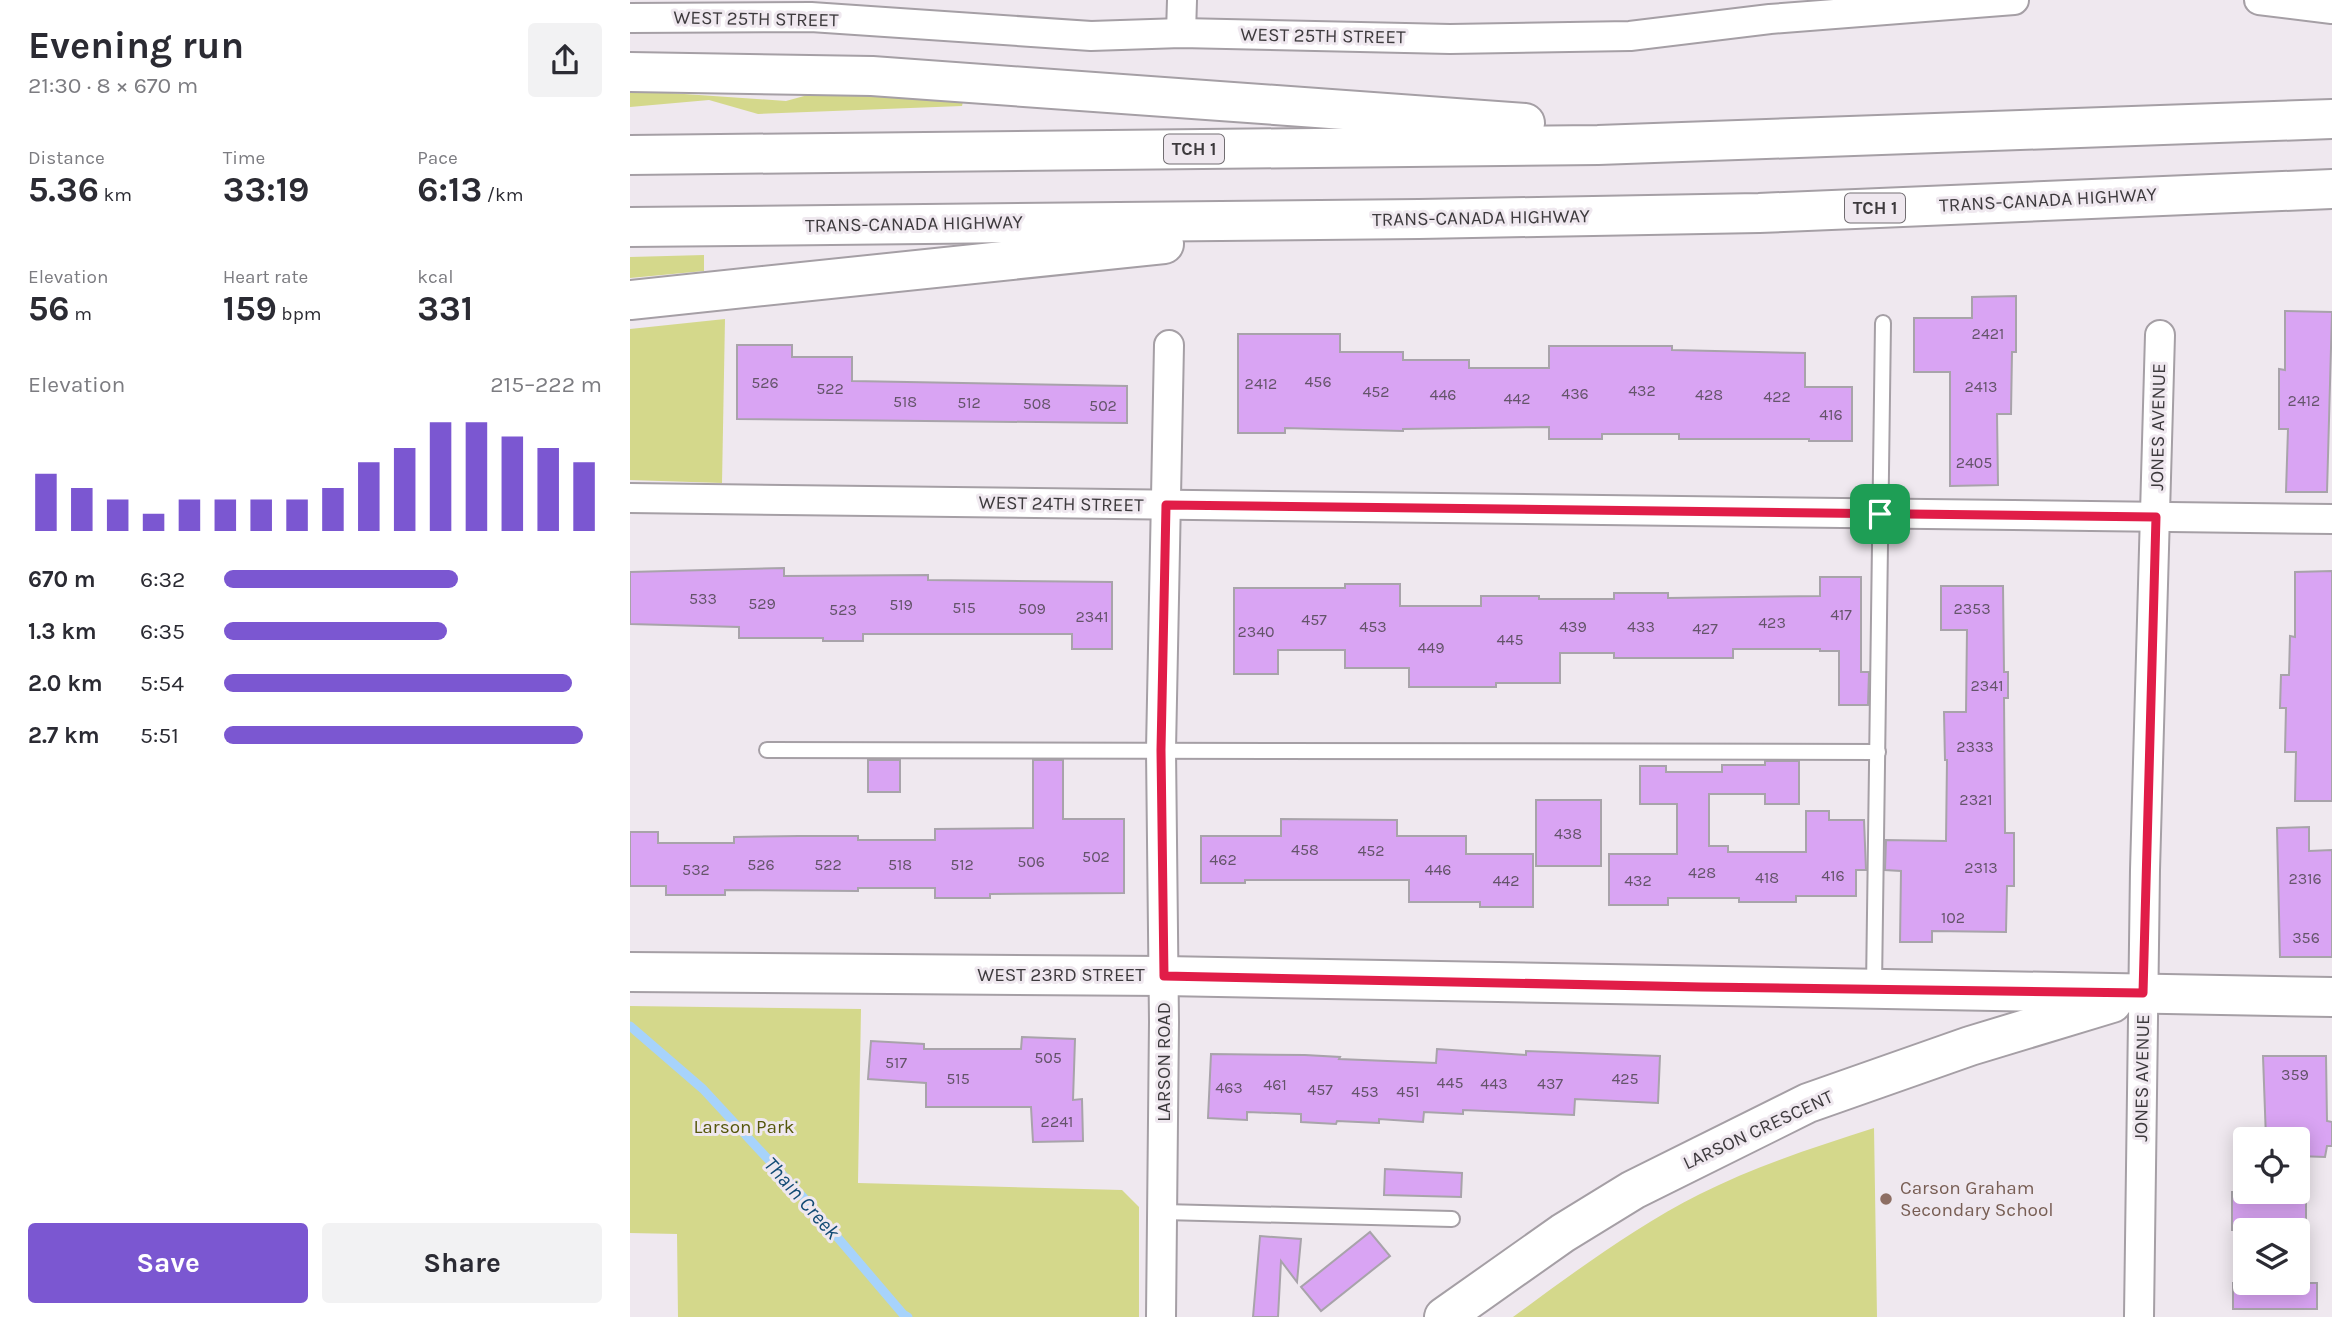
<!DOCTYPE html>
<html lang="en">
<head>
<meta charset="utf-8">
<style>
  :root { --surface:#fff; --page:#f2f2f3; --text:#2b2b33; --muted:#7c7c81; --accent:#7b57d1 }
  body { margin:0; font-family:Karla,sans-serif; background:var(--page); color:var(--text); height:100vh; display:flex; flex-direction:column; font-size:26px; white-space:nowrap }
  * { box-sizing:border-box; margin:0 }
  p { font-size:23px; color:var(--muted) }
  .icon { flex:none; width:38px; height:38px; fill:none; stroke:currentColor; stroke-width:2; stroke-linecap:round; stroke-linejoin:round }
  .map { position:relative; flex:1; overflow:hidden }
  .side { display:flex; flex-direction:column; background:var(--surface); width:630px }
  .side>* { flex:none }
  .buttons { position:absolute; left:1603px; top:1127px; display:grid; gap:14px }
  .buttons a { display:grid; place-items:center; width:77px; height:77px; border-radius:7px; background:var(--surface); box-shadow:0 4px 18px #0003; font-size:35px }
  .pin { position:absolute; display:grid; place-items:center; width:60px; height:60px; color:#fff; margin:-30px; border-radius:14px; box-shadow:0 4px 10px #0006 }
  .round { display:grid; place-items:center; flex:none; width:74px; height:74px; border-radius:7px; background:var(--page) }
  .headline { display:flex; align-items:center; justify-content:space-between; height:119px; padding:0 28px }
  h1 { font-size:38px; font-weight:700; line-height:52px }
  .figures { display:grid; grid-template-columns:repeat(3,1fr); gap:10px; height:119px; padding:7px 28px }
  .figures div { display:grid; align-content:center }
  .figures b { font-size:35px; font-weight:700 }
  .figures small { font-size:19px; font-weight:400 }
  .figures p { font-size:19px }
  .chart { height:196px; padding:14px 28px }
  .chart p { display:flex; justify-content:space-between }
  .chart svg { width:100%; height:126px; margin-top:7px; stroke:var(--accent); stroke-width:6 }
  .cta { display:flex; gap:14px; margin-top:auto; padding:14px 28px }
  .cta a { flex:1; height:80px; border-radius:7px; background:var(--accent); color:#fff; font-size:28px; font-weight:700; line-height:80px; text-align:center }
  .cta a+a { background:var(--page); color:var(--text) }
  ul { padding:0 28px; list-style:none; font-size:23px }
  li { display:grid; grid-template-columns:112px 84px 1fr; align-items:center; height:52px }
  li i { height:18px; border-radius:9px; background:var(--accent) }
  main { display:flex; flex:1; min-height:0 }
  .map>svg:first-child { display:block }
  .green { fill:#d4d88b }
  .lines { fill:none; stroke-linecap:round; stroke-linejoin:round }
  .stream { stroke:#a7d3fb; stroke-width:9 }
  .building { fill:#d9a4f3; stroke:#a8a3aa; stroke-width:2 }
  .lane-casing { stroke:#a59fa5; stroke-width:18 }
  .street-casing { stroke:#a59fa5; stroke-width:32 }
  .secondary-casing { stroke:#a59fa5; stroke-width:42 }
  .highway-casing { stroke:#a59fa5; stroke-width:42 }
  .lane { stroke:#fff; stroke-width:14 }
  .street { stroke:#fff; stroke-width:28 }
  .secondary { stroke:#fff; stroke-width:38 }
  .highway { stroke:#fff; stroke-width:38 }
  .route-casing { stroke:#fff; stroke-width:14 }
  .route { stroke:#e11d48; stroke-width:9 }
  .education-dot { fill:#8d6e63; stroke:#efe8ef; stroke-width:2.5 }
  .labels { text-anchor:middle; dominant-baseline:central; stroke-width:6; stroke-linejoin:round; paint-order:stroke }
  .number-label { font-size:16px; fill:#64546a }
  .shield { fill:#efe8ef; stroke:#726e72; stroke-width:2 }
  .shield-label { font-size:18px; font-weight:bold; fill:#3d3a3d }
  .street-label { font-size:19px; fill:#3d3a3d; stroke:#efe8ef }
  .park-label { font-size:19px; fill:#55570c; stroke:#efe8ef }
  .education-label { font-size:19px; fill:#785e54; stroke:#efe8ef; text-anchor:start }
  .water-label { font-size:21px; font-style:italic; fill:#124a74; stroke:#efe8ef }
</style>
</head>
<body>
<main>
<section class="side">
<div class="headline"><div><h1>Evening run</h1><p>21:30 · 8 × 670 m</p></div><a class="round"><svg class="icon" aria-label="share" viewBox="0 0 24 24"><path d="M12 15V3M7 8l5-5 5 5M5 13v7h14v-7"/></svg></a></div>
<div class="figures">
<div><p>Distance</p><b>5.36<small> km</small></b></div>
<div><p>Time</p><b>33:19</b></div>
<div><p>Pace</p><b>6:13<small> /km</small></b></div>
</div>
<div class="figures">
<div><p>Elevation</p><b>56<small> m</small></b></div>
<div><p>Heart rate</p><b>159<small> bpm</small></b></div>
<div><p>kcal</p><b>331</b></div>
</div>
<div class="chart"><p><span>Elevation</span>215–222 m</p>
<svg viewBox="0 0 160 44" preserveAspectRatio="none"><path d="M5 44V24M15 44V29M25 44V33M35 44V38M45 44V33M55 44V33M65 44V33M75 44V33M85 44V29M95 44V20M105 44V15M115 44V6M125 44V6M135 44V11M145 44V15M155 44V20"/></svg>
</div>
<ul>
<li><b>670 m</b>6:32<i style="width:62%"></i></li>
<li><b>1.3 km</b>6:35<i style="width:59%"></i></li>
<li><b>2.0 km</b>5:54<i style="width:92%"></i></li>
<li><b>2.7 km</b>5:51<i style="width:95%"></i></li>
</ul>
<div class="cta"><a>Save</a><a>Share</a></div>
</section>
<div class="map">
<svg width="1702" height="1317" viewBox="0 0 1702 1317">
  <rect width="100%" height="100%" fill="#efe8ef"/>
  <g class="green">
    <polygon points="218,84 335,93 332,106 128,114 79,100 0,107 0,93 25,92 156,101"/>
    <polygon points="74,255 74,271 0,278 0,257"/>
    <polygon points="95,319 92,483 0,480 0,329"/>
    <polygon points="0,1006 231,1009 228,1183 492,1190 509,1207 509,1317 48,1317 47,1234 0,1233"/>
    <path d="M1244,1128l3,189h-364c60,-44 120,-89 187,-123 55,-28 115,-47 174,-66z"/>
  </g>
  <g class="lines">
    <polyline class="stream" points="0,1026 73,1089 173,1197 273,1314 278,1317"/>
  </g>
  <g class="building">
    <polygon points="1386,296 1386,352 1382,352 1381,414 1367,414 1368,485 1320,486 1320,372 1284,372 1284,318 1342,318 1342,297"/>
    <polygon points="1655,311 1702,312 1697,492 1656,492 1658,429 1649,429 1649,369 1655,370"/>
    <polygon points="608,334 710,334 710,352 773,352 773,360 839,360 839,368 919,368 919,346 1042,346 1042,350 1175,353 1175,387 1222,387 1222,441 1179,441 1179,439 1049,439 1049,434 972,434 972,439 919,439 919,427 773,429 773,431 655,428 655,433 608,433"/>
    <polygon points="107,345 162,345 162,357 222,357 222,381 497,386 497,423 107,419"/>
    <polygon points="154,568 154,576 298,575 298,580 482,582 482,649 442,649 442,634 233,634 233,641 193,641 193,638 109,638 109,627 0,624 0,572"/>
    <polygon points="1702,571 1702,801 1665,801 1666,752 1655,752 1656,708 1650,708 1651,675 1659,675 1660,636 1665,637 1665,572"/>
    <polygon points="1190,577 1231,577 1231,672 1239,672 1238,705 1209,705 1209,651 1190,651 1190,649 1103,649 1103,658 984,658 984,653 930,653 930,683 866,683 866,687 779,687 779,668 715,668 715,650 648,650 648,674 604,674 604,588 715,588 715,584 770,584 770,606 851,606 851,596 909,596 909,599 984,599 984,593 1038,593 1038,598 1190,596"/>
    <polygon points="1311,586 1373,586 1374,672 1378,672 1378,698 1374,698 1375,833 1384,833 1384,886 1377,886 1376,932 1302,931 1302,942 1270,942 1271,871 1255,870 1256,840 1316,841 1317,760 1315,760 1314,712 1336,712 1337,630 1311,630"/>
    <rect x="238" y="760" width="32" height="32"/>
    <polygon points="403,760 433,760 433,819 494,819 494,893 360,894 360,898 305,898 305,888 228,888 228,891 95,890 95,895 36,895 36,886 0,886 0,832 28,832 28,843 104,843 104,837 169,836 228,836 228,840 305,840 305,829 403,828"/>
    <polygon points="1135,761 1169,761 1169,804 1135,804 1135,794 1079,794 1079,846 1098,846 1098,852 1176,852 1176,811 1199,811 1199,820 1234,820 1236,870 1226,870 1226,896 1166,896 1166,902 1109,902 1109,898 1038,898 1038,905 979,905 979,854 1047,854 1047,804 1010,804 1010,766 1036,766 1036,772 1092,772 1092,765 1135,765"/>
    <rect x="906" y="800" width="65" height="66"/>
    <polygon points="651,819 767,820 767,836 836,836 836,854 903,854 903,907 850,907 850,902 779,902 779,880 615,880 615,883 571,883 571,836 651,836"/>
    <polygon points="1679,827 1679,851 1702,850 1702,957 1650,957 1647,828"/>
    <polygon points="392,1037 445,1039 443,1100 452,1099 453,1141 403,1142 401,1107 296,1107 296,1083 238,1079 241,1041 294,1044 294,1049 391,1049"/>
    <polygon points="807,1049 896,1055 896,1051 1030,1056 1028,1103 945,1099 944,1115 833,1110 833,1114 794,1112 793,1122 749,1119 749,1123 707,1121 706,1124 671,1122 671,1114 617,1112 617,1120 578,1118 581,1054 675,1055 710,1057 709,1059 806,1063"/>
    <polygon points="1633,1056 1696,1056 1697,1121 1702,1122 1702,1146 1697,1146 1695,1157 1668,1156 1668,1139 1636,1139"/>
    <polygon points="755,1169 832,1173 831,1197 754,1195"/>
    <rect x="1602" y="1192" width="74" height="38"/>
    <polygon points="740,1232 760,1256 691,1311 671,1287"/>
    <polygon points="630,1236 671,1239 667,1282 651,1261 648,1317 623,1317"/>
    <rect x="1603" y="1283" width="84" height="26"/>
  </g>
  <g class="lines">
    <defs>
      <g id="lane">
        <polyline points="137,750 1248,752"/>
        <polyline points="1244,987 1253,323"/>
        <polyline points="533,1212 822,1219"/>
      </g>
      <g id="street">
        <polyline points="1629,0 1702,9"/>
        <polyline points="0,18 181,17 461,36 551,33 820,39 1000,36 1140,19 1384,0"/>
        <polyline points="551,33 552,0"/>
        <polyline points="0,498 1702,519"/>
        <polyline points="531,1317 534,1022 531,750 539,345"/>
        <polyline points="1509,1317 1515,870 1530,335"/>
      </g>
      <g id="secondary">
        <polyline points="0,972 534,976 1702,997"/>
        <polyline points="814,1317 933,1233 1003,1190 1178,1103 1340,1046 1482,1003"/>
      </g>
      <g id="highway">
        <polyline points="0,72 242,76 895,123"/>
        <polyline points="0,155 968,145 1702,119"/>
        <polyline points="0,227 789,219 1129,213 1702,189"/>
        <polyline points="0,300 534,244"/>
      </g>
    </defs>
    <use href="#lane" class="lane-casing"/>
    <use href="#street" class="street-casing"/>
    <use href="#secondary" class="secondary-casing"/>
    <use href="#highway" class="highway-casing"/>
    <use href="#lane" class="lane"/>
    <use href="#street" class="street"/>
    <use href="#secondary" class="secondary"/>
    <use href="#highway" class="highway"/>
  </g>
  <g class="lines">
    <defs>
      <polygon id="route" points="536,505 1526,517 1513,993 1071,987 534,976 531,750"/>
    </defs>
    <use href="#route" class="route-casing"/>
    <use href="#route" class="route"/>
  </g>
  <circle class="education-dot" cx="1256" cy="1199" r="7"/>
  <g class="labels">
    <g class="number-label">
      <text x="1358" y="333">2421</text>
      <text x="688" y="381">456</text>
      <text x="135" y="382">526</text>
      <text x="631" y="383">2412</text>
      <text x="1351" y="386">2413</text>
      <text x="200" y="388">522</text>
      <text x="1012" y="390">432</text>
      <text x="746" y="391">452</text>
      <text x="945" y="393">436</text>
      <text x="813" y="394">446</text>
      <text x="1079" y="394">428</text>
      <text x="1147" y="396">422</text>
      <text x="887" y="398">442</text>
      <text x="1674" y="400">2412</text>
      <text x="275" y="401">518</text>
      <text x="339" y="402">512</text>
      <text x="407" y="403">508</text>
      <text x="473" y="405">502</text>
      <text x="1201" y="414">416</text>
      <text x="1344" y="462">2405</text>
      <text x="73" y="598">533</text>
      <text x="132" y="603">529</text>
      <text x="271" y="604">519</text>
      <text x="334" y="607">515</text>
      <text x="402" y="608">509</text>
      <text x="1342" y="608">2353</text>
      <text x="213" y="609">523</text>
      <text x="1211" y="614">417</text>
      <text x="462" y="616">2341</text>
      <text x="684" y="619">457</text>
      <text x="1142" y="622">423</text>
      <text x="743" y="626">453</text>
      <text x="943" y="626">439</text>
      <text x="1011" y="626">433</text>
      <text x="1075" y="628">427</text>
      <text x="626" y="631">2340</text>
      <text x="880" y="639">445</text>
      <text x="801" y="647">449</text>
      <text x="1357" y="685">2341</text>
      <text x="1345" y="746">2333</text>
      <text x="1346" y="799">2321</text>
      <text x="938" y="833">438</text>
      <text x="675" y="849">458</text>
      <text x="741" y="850">452</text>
      <text x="466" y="856">502</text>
      <text x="593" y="859">462</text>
      <text x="401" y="861">506</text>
      <text x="131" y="864">526</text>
      <text x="198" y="864">522</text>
      <text x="270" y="864">518</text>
      <text x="332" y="864">512</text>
      <text x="1351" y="867">2313</text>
      <text x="66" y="869">532</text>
      <text x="808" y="869">446</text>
      <text x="1072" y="872">428</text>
      <text x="1203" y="875">416</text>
      <text x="1137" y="877">418</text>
      <text x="1675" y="878">2316</text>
      <text x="876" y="880">442</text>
      <text x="1008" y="880">432</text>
      <text x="1323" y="917">102</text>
      <text x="1676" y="937">356</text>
      <text x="418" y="1057">505</text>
      <text x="266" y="1062">517</text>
      <text x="1665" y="1074">359</text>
      <text x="328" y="1078">515</text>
      <text x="995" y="1078">425</text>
      <text x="820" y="1082">445</text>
      <text x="864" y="1083">443</text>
      <text x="920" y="1083">437</text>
      <text x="645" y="1084">461</text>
      <text x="599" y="1087">463</text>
      <text x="690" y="1089">457</text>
      <text x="735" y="1091">453</text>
      <text x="778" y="1091">451</text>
      <text x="427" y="1121">2241</text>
    </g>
    <g class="shield">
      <rect x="534" y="134.5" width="60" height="29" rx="5"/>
      <rect x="1215" y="193.5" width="60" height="29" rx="5"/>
    </g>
    <g class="shield-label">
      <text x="564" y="149">TCH 1</text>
      <text x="1245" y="208">TCH 1</text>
    </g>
    <g class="street-label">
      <text transform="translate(126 19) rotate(1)">WEST 25TH STREET</text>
      <text transform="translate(693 36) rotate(1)">WEST 25TH STREET</text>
      <text transform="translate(1418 200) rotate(-3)">TRANS-CANADA HIGHWAY</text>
      <text transform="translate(851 218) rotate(-1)">TRANS-CANADA HIGHWAY</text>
      <text transform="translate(284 224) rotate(-1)">TRANS-CANADA HIGHWAY</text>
      <text transform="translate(1528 427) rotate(-89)">JONES AVENUE</text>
      <text transform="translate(431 504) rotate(1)">WEST 24TH STREET</text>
      <text x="431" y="975">WEST 23RD STREET</text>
      <text transform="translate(534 1062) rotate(-90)">LARSON ROAD</text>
      <text transform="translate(1512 1078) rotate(-89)">JONES AVENUE</text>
      <text transform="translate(1128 1130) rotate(-25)">LARSON CRESCENT</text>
    </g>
    <g class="park-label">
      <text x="114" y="1127">Larson Park</text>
    </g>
    <g class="education-label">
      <text x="1270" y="1188">Carson Graham<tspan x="1270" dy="22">Secondary School</tspan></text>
    </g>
    <g class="water-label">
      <text transform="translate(172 1198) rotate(48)">Thain Creek</text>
    </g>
  </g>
</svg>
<div class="buttons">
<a><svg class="icon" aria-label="locate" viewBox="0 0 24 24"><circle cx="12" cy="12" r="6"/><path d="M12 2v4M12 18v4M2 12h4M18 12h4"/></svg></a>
<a><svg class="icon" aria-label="layers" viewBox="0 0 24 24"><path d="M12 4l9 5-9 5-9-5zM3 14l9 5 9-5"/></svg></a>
</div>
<div class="pin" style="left:1250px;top:514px;background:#1e9e55"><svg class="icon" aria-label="arrive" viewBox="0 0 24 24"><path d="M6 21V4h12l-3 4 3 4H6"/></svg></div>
</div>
</main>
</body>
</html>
